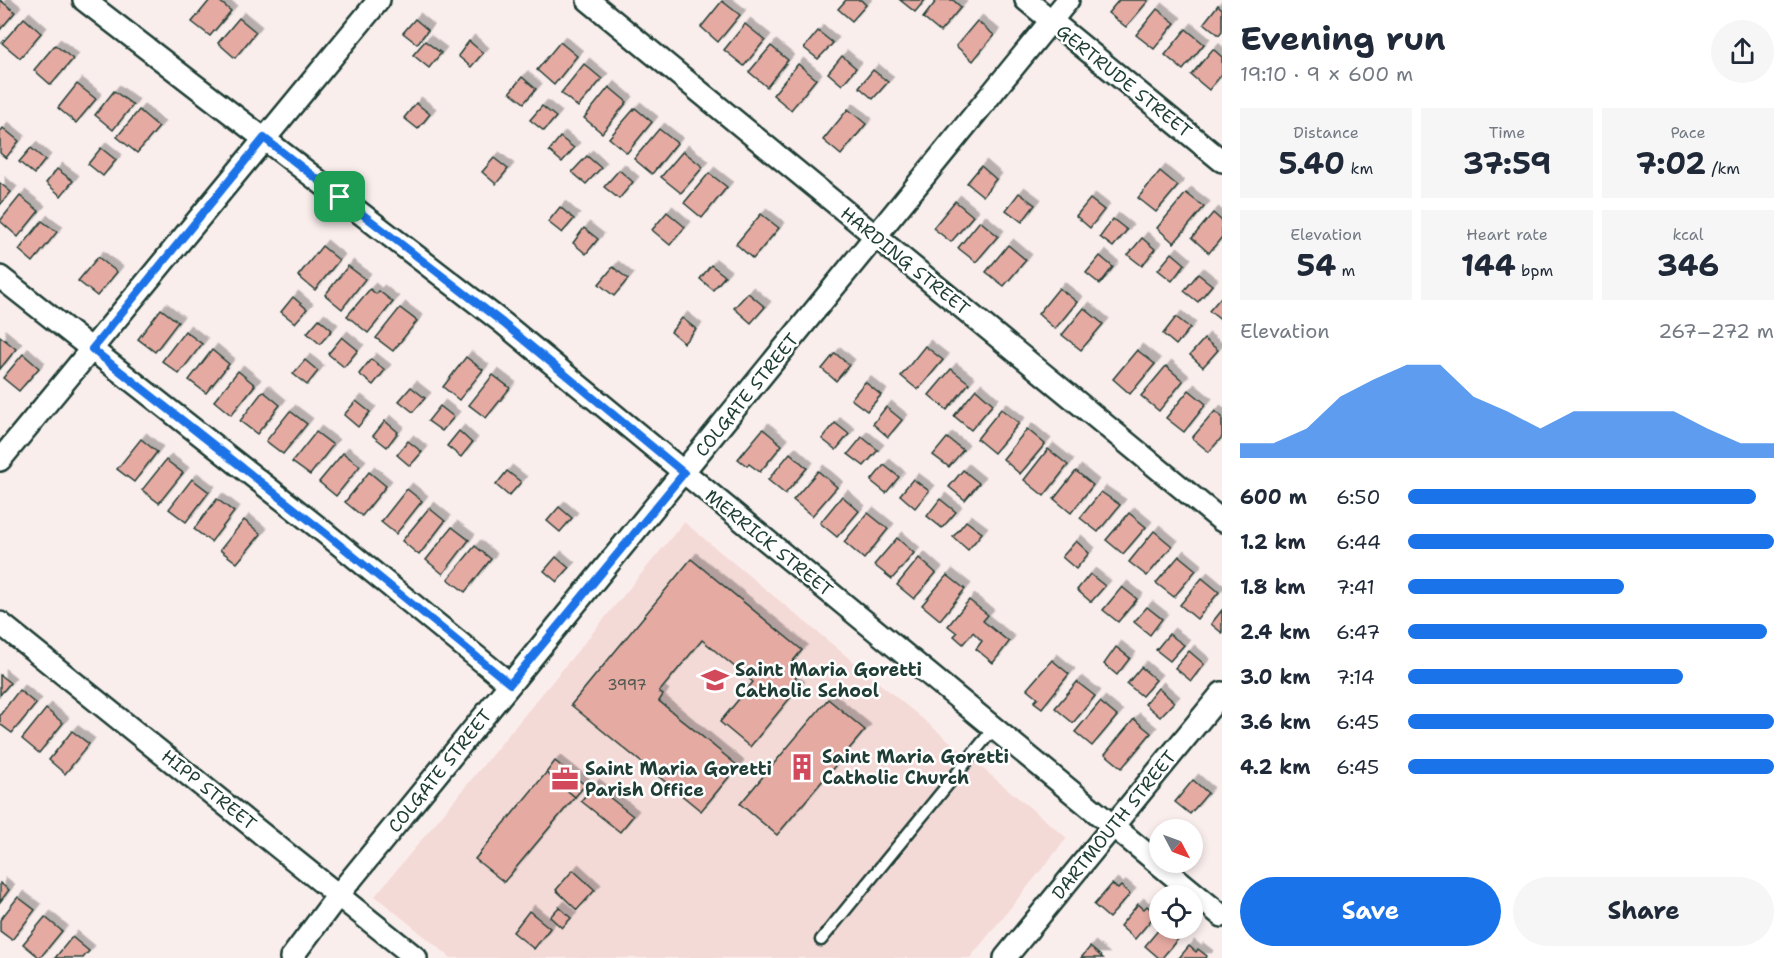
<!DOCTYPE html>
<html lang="en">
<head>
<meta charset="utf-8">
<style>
  :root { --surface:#fff; --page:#f6f6f7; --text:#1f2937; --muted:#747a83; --accent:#1a73e8 }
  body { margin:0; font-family:"Shantell Sans",sans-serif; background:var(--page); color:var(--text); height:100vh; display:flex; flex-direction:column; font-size:22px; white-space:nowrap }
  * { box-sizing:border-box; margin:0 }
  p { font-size:20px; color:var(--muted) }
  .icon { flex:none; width:33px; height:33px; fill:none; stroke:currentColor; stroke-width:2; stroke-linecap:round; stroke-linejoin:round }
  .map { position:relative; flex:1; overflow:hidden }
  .sheet { display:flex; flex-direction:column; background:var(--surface); width:570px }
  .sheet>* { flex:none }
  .needle { width:39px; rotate:131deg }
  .controls { position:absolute; left:1149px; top:819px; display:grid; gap:12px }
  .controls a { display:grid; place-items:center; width:54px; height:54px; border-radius:50%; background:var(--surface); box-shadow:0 3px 9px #0003; font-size:30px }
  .pin { position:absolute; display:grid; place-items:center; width:51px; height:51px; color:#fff; margin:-26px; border-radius:12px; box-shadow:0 3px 9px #0006 }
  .round { display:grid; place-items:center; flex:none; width:63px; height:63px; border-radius:32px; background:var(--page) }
  .overview { display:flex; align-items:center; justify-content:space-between; height:102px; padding:0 18px }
  h1 { font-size:33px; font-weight:700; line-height:45px }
  .metrics { display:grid; grid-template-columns:repeat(3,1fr); gap:9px; height:102px; padding:6px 18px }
  .metrics div { display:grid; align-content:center; border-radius:0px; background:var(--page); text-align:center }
  .metrics b { font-size:30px; font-weight:700 }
  .metrics small { font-size:16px; font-weight:400 }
  .metrics p { font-size:16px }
  .chart { height:168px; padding:12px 18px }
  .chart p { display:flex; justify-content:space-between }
  .chart svg { width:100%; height:108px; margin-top:6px; fill:var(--accent); opacity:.7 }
  .primary-button { display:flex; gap:12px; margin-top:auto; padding:12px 18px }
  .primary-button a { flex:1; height:69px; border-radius:36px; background:var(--accent); color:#fff; font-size:24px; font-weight:700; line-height:69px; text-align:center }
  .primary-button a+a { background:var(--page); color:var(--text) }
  ul { padding:0 18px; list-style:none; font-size:20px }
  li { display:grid; grid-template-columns:96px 72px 1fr; align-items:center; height:45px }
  li i { height:15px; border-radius:8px; background:var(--accent) }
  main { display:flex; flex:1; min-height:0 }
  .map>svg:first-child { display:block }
  .built { fill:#f4dad7 }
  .building { fill:#e5aba3; stroke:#1f3d34; stroke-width:1.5; filter:url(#shadow) }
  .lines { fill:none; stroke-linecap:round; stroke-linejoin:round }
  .service-casing { stroke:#1f3d34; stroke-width:15 }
  .minor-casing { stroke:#1f3d34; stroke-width:26 }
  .service { stroke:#fff; stroke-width:10 }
  .minor { stroke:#fff; stroke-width:21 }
  .route-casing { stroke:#fff; stroke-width:12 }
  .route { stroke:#1a73e8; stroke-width:8 }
  .labels { text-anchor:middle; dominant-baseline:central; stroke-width:5; stroke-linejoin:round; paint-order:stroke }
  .number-label { font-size:15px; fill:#505850 }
  .street-label { font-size:18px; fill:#1f3d34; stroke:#fff }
  .poi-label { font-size:18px; font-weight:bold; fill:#1f3d34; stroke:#fff; text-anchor:start }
</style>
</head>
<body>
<main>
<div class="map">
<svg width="1222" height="958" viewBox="0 0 1222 958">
  <defs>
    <filter id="shadow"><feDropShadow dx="5.5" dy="-5.5" stdDeviation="0" flood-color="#0004"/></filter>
  </defs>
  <rect width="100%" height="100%" fill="#faeeed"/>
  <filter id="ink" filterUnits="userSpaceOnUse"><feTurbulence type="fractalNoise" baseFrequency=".0167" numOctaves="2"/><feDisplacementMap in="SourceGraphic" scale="12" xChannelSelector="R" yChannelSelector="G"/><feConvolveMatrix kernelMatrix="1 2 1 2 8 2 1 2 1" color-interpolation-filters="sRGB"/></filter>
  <g filter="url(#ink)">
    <polygon class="built" points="684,522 1067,838 970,958 451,958 375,896"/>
    <g class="building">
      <polygon points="0,0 15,12 0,30"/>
      <polygon points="210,0 218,0 231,11 210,36 192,22"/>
      <polygon points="846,0 861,0 866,5 852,21 838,9"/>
      <polygon points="900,0 925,0 915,12"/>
      <polygon points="937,0 953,0 961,7 940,32 923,18"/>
      <polygon points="1119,0 1146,0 1148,1 1126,27 1108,13"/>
      <polygon points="722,1 740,15 718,42 701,27"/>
      <polygon points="1218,5 1222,9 1222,31 1219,35 1204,23"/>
      <polygon points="1157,9 1175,23 1154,49 1136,35"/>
      <polygon points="24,18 41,33 20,58 2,43"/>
      <polygon points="239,18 256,32 235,58 218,43"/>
      <polygon points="415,19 428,30 417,44 403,33"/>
      <polygon points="977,21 994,35 973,61 956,46"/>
      <polygon points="745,24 765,40 744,66 724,50"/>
      <polygon points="1186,29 1204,44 1183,70 1165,55"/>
      <polygon points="818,31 833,43 818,59 804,48"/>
      <polygon points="425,41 441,53 429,68 413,55"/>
      <polygon points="469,41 483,53 471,67 458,56"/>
      <polygon points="560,42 577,56 554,85 537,70"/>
      <polygon points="55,45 73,59 51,85 34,70"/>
      <polygon points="771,46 788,60 767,87 749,72"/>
      <polygon points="1213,49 1222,57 1222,74 1209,90 1191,75"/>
      <polygon points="842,56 856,68 842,85 828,73"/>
      <polygon points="584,64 602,79 578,107 561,93"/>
      <polygon points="798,64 816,79 791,110 773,95"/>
      <polygon points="873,70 888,82 873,99 859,87"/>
      <polygon points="522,77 536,89 524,103 510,92"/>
      <polygon points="77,84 96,99 76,123 58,108"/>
      <polygon points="609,87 627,102 602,133 584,118"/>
      <polygon points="114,91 133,105 113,130 95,115"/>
      <polygon points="416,103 430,114 418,129 404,118"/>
      <polygon points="542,106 556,117 544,131 530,120"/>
      <polygon points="635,108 652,122 627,153 609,138"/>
      <polygon points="848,109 866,124 841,155 823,140"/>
      <polygon points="139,110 159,127 137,153 117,137"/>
      <polygon points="3,128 19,141 6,158 0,153 0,132"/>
      <polygon points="659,129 677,143 652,174 634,159"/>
      <polygon points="560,137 574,148 562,162 549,151"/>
      <polygon points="31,148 45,160 34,174 19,162"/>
      <polygon points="101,148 116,160 103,176 88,164"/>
      <polygon points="683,151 703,167 681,193 661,177"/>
      <polygon points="587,156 601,168 586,184 572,172"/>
      <polygon points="494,158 508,169 496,184 482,172"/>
      <polygon points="981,166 996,179 983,196 967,183"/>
      <polygon points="57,169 73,181 61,196 46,183"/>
      <polygon points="619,170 633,182 619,199 604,187"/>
      <polygon points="1160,171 1178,186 1156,212 1138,198"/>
      <polygon points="709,173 727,187 702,218 684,203"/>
      <polygon points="0,183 11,192 0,205"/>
      <polygon points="1019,193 1035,205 1022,222 1006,210"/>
      <polygon points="1186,193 1204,207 1174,243 1157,228"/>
      <polygon points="20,196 39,211 18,237 0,221"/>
      <polygon points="1090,199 1104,210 1090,228 1076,216"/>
      <polygon points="955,201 973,216 951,242 933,228"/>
      <polygon points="560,207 574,219 562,233 548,222"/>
      <polygon points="667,212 685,227 670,245 652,230"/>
      <polygon points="1213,213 1222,221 1222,237 1209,253 1192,238"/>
      <polygon points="761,214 779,228 753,259 736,244"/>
      <polygon points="1113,219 1127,230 1113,247 1100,237"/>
      <polygon points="42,221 57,232 33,262 19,250"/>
      <polygon points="980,221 998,236 976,262 958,248"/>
      <polygon points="584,228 598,239 586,254 573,243"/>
      <polygon points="1142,238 1155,249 1142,266 1128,255"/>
      <polygon points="1008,245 1026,260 1004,286 986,272"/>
      <polygon points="322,246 339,260 315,290 298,276"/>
      <polygon points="1172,253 1185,264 1172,281 1158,270"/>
      <polygon points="1100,256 1113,267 1100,284 1086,273"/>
      <polygon points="98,257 117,272 97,296 78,281"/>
      <polygon points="711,265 725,276 713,290 700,279"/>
      <polygon points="348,266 365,279 342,309 325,295"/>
      <polygon points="613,267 628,279 614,296 599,284"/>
      <polygon points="1198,274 1212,285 1198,302 1184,291"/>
      <polygon points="1059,288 1077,302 1055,329 1038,314"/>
      <polygon points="370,289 376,294 379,291 393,302 368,333 347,316"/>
      <polygon points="748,293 765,307 751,323 734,308"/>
      <polygon points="1222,296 1222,321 1209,311"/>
      <polygon points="293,297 307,309 295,323 281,312"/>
      <polygon points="400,308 417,321 393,351 376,338"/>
      <polygon points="1084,308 1103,324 1081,350 1062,335"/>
      <polygon points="161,309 178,322 155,352 138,339"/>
      <polygon points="1176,317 1190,328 1176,345 1163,334"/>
      <polygon points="682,318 696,329 684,343 671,332"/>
      <polygon points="319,319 332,330 320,344 307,333"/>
      <polygon points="185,331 202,344 179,374 162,361"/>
      <polygon points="0,336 16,349 0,369"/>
      <polygon points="342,337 358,350 344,367 328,354"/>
      <polygon points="1204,339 1218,350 1203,367 1190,355"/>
      <polygon points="925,346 943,360 918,390 901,376"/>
      <polygon points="212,350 229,364 206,393 189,380"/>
      <polygon points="1137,350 1155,364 1130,394 1113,379"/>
      <polygon points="835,353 849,365 836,381 822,369"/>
      <polygon points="23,354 39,368 19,391 3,378"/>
      <polygon points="466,357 483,370 459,400 443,387"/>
      <polygon points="371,359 385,370 373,385 359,374"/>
      <polygon points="305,360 318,371 307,385 293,374"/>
      <polygon points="1166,366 1183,381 1159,411 1141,396"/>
      <polygon points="951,369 969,383 947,410 929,395"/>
      <polygon points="238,371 255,385 231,415 214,401"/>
      <polygon points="493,375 510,388 486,418 469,405"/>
      <polygon points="865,382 881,395 867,411 851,399"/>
      <polygon points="411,387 425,398 413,412 399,401"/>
      <polygon points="976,389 993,404 971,430 954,416"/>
      <polygon points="1189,390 1206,404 1184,432 1166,418"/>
      <polygon points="263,391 280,405 257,434 240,421"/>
      <polygon points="356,401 370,412 358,427 344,415"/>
      <polygon points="440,406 454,417 442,431 428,421"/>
      <polygon points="886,407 902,420 888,437 873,424"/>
      <polygon points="1001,409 1019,423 994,453 977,439"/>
      <polygon points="290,411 307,424 283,454 266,441"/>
      <polygon points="1215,411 1222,417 1222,437 1209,452 1192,438"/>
      <polygon points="385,421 398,432 387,447 373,436"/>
      <polygon points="835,423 849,434 836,450 822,439"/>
      <polygon points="763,429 782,445 760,472 749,464 747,466 738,459"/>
      <polygon points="1027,429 1045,444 1020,474 1003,459"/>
      <polygon points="459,431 472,443 461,457 447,446"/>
      <polygon points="316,432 333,445 310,475 292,462"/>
      <polygon points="862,437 878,450 864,466 848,454"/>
      <polygon points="947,438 963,450 949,467 933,455"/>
      <polygon points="141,439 157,452 134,482 117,469"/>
      <polygon points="408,441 422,452 410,466 397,455"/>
      <polygon points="1048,449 1068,465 1044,496 1024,480"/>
      <polygon points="343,453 360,466 336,496 319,482"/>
      <polygon points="790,453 807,468 785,494 768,480"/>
      <polygon points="166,460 183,473 159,503 142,490"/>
      <polygon points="884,465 899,477 886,493 871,481"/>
      <polygon points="963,470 979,483 965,500 949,487"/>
      <polygon points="507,471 521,482 509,496 496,485"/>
      <polygon points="818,471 837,487 812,516 793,500"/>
      <polygon points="1076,471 1093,485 1071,513 1054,499"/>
      <polygon points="369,472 386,486 362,516 345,502"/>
      <polygon points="192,479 209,492 186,522 169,509"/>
      <polygon points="913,479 929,491 915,508 900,495"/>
      <polygon points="407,489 422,501 396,534 381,522"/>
      <polygon points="1101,492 1120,505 1098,532 1080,518"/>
      <polygon points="842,496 859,511 837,537 820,523"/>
      <polygon points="217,499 234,512 211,542 194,529"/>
      <polygon points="940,499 956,512 942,528 927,516"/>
      <polygon points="559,507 572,518 560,532 547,521"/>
      <polygon points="429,508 445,521 419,555 402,541"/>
      <polygon points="868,513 888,529 864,559 844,542"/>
      <polygon points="1129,513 1146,527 1123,554 1106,540"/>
      <polygon points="244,520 261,534 237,563 220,550"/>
      <polygon points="966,521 982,533 968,550 953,537"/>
      <polygon points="452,527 469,540 443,574 426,560"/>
      <polygon points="1154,531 1172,546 1147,576 1129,562"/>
      <polygon points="897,538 914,553 892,579 874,565"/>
      <polygon points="1076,541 1089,553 1076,569 1062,557"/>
      <polygon points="475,546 491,559 465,592 448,579"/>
      <polygon points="1179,556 1196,570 1174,597 1156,583"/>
      <polygon points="556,557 569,568 557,582 544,571"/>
      <polygon points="919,558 936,573 914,599 897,585"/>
      <polygon points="691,559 802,650 789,666 799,674 792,682 799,687 750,747 720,722 753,682 702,640 659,692 663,695 659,701 738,766 701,811 571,705"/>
      <polygon points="1090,574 1105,586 1091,602 1077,590"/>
      <polygon points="947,575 965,589 940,620 922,605"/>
      <polygon points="1202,578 1219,592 1197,619 1180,605"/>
      <polygon points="1122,587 1137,599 1118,622 1103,610"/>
      <polygon points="969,600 988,615 983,621 1009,642 993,663 976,649 982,641 973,632 963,644 954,636 957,633 948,626"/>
      <polygon points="1147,607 1162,619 1150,635 1134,622"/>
      <polygon points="1222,610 1222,633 1211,624"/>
      <polygon points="1169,634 1184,645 1170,661 1156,650"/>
      <polygon points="1116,647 1130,658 1117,675 1104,664"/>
      <polygon points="1189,651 1204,664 1191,681 1175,668"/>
      <polygon points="1052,660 1069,674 1042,708 1034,702 1038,698 1027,689"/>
      <polygon points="1141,667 1156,680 1142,696 1127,684"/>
      <polygon points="0,675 10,683 0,695"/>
      <polygon points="1077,682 1095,696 1073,723 1055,708"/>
      <polygon points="1158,688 1174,702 1160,717 1145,704"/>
      <polygon points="19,690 36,704 12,733 0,724 0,715"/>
      <polygon points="828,699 865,730 777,835 740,804"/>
      <polygon points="1100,702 1117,716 1092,746 1075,732"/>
      <polygon points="46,709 63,723 39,753 22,739"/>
      <polygon points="1134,719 1151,733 1122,768 1105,754"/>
      <polygon points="72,731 89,744 65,774 49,760"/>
      <polygon points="555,761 585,785 575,797 546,773"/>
      <polygon points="546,773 575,797 504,882 475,859"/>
      <polygon points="1193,780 1208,793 1190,814 1175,802"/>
      <polygon points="594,785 633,816 620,832 581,801"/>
      <polygon points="573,870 595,890 577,910 556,890"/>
      <polygon points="0,883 9,890 0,902"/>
      <polygon points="1112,884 1118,889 1121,886 1130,894 1109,918 1094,905"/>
      <polygon points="18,897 35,910 12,940 0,931 0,920"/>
      <polygon points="1138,904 1144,909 1147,906 1156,914 1135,939 1120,926"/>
      <polygon points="559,907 571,918 562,928 550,917"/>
      <polygon points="529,911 550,928 534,949 513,932"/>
      <polygon points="45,917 62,931 40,958 23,944"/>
      <polygon points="1160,928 1169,930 1173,928 1181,935 1162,958 1159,958 1145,946"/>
      <polygon points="72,937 89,951 83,958 55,958"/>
      <polygon points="1189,946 1196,952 1198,949 1207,956 1206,958 1179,958"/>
      <polygon points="1090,947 1103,958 1081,958"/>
    </g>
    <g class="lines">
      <defs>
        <polyline id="service" points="821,940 994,728"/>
        <g id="minor">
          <polyline points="84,0 503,323 1222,916"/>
          <polyline points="588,0 1222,521"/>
          <polyline points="1026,0 1222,161"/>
          <polyline points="0,277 324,532 510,684"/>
          <polyline points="0,460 379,0"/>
          <polyline points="0,623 416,958"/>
          <polyline points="291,958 339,894 1068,0"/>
          <polyline points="1005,958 1222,693"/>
        </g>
      </defs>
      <use href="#service" class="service-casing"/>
      <use href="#minor" class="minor-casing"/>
      <use href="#service" class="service"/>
      <use href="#minor" class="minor"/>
    </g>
  </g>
  <g class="lines" filter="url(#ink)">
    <defs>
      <polygon id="route" points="264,138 503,323 684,473 510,684 324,532 92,349"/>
    </defs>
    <use href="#route" class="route-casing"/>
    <use href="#route" class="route"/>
  </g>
  <defs>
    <symbol id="school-bare" viewBox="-9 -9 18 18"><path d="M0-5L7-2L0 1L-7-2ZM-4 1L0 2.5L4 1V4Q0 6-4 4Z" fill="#d1495b" stroke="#fff" stroke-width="2.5" paint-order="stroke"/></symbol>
    <symbol id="building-bare" viewBox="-9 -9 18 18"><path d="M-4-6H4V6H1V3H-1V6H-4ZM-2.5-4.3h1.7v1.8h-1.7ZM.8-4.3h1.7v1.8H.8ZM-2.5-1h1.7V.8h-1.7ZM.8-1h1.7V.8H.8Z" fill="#d1495b" stroke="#fff" stroke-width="2.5" paint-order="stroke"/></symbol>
    <symbol id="office-bare" viewBox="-9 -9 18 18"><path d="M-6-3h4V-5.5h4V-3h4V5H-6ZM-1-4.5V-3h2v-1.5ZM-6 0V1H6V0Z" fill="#d1495b" stroke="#fff" stroke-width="2.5" paint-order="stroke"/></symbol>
  </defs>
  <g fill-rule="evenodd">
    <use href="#school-bare" x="696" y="661" width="38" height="38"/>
    <use href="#building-bare" x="783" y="748" width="38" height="38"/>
    <use href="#office-bare" x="546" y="760" width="38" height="38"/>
  </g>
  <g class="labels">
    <g class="number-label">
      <text x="627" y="685">3997</text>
    </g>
    <g class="street-label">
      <text transform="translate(1124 81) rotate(39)">GERTRUDE STREET</text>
      <text transform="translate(905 261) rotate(39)">HARDING STREET</text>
      <text transform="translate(747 395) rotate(-51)">COLGATE STREET</text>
      <text transform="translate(769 543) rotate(39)">MERRICK STREET</text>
      <text transform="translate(440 771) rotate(-51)">COLGATE STREET</text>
      <text transform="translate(209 790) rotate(39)">HIPP STREET</text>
      <text transform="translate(1114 825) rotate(-51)">DARTMOUTH STREET</text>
    </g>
    <g class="poi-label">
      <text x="735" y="670">Saint Maria Goretti<tspan x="735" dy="21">Catholic School</tspan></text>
      <text x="822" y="757">Saint Maria Goretti<tspan x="822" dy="21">Catholic Church</tspan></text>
      <text x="585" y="769">Saint Maria Goretti<tspan x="585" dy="21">Parish Office</tspan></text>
    </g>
  </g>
</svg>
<div class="controls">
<a><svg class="needle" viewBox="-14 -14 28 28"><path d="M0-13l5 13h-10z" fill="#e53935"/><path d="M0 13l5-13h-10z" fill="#747a83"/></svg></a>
<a><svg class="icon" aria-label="locate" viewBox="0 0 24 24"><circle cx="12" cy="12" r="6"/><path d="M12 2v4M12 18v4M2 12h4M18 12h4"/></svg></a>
</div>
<div class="pin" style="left:340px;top:197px;background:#1e9e55"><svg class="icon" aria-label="arrive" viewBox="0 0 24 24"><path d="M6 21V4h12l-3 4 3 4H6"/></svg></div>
</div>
<section class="sheet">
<div class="overview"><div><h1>Evening run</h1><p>19:10 · 9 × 600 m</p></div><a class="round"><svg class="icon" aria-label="share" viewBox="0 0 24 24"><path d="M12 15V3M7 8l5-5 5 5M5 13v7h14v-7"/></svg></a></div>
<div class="metrics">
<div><p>Distance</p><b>5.40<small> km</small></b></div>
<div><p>Time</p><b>37:59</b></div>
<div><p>Pace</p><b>7:02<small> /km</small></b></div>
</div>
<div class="metrics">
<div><p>Elevation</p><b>54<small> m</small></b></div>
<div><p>Heart rate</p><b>144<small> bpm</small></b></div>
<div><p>kcal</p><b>346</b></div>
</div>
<div class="chart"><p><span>Elevation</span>267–272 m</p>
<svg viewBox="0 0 160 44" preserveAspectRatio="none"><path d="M0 44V38L10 38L20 32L30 19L40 12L50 6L60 6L70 19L80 25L90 32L100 25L110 25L120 25L130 25L140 32L150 38L160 38V44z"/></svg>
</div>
<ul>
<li><b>600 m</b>6:50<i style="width:95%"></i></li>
<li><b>1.2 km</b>6:44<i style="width:100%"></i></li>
<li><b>1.8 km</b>7:41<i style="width:59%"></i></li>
<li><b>2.4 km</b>6:47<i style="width:98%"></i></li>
<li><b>3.0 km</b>7:14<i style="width:75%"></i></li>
<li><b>3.6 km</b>6:45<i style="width:100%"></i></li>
<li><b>4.2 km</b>6:45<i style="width:100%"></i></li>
</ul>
<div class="primary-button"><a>Save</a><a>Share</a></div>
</section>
</main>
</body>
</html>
